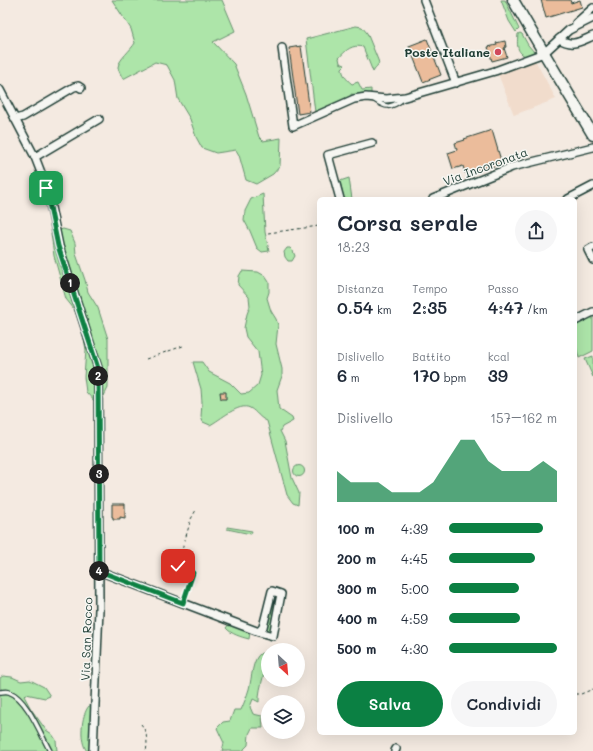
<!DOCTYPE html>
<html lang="it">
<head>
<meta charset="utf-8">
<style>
  :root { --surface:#fff; --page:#f6f6f7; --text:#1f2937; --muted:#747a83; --accent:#0b8043 }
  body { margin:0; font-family:Mali,sans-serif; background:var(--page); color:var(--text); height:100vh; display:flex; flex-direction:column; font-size:15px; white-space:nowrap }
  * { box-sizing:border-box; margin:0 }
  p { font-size:13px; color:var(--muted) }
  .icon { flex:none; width:22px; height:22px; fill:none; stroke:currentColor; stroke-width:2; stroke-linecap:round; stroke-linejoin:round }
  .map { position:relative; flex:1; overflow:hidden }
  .sheet { position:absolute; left:317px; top:197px; width:260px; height:538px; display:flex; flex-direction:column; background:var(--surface); border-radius:6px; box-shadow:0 4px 16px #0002 }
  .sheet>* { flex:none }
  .needle { width:26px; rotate:154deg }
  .controls { position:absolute; left:261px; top:643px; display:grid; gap:8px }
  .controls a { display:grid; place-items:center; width:44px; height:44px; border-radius:50%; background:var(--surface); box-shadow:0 4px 16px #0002; font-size:20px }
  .pin { position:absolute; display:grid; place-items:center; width:34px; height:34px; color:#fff; margin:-17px; border-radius:8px; box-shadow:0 2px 6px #0006 }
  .km { position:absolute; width:20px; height:20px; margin:-10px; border-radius:50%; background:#222; color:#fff; font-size:11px; line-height:20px; text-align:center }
  .round { display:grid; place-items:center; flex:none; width:42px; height:42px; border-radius:21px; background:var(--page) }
  .headline { display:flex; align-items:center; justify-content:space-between; height:68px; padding:0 20px }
  h1 { font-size:22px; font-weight:600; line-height:30px }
  .metrics { display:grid; grid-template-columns:repeat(3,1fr); gap:6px; height:68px; padding:4px 20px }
  .metrics div { display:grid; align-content:center }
  .metrics b { font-size:17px; font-weight:600 }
  .metrics small { font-size:11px; font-weight:400 }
  .metrics p { font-size:11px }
  .chart { height:112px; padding:8px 20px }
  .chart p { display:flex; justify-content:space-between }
  .chart svg { width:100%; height:72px; margin-top:4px; fill:var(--accent); opacity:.7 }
  .cta { display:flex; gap:8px; margin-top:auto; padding:8px 20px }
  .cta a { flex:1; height:46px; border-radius:24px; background:var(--accent); color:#fff; font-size:16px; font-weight:600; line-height:46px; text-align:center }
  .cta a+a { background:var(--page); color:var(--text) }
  ul { padding:0 20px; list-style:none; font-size:13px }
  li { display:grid; grid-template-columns:64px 48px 1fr; align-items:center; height:30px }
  li i { height:10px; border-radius:5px; background:var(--accent) }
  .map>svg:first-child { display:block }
  .built { fill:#f1dccc }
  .green { fill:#ade5a9; stroke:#66916e }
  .building { fill:#ebbc9b; stroke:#1f3d34 }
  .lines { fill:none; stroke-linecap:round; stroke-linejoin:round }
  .lane-casing { stroke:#1f3d34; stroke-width:6 }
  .street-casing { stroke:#1f3d34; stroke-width:10 }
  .secondary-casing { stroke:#1f3d34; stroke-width:13 }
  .path { stroke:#1f3d34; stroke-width:1; stroke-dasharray:3 3; stroke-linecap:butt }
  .lane { stroke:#f6f6f2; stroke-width:3.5 }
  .street { stroke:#f6f6f2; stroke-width:7 }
  .secondary { stroke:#f6f6f2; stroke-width:10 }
  .route-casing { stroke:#fff; stroke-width:8 }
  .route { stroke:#0b8043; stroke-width:5 }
  .poi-dot { fill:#d1495b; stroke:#f6f6f2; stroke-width:1.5 }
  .labels { text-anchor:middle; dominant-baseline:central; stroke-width:3; stroke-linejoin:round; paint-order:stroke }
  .poi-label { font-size:12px; font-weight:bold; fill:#1f3d34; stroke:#f6f6f2; text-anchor:end }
  .street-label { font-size:12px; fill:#1f3d34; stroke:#f6f6f2 }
</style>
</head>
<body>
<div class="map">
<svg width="593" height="751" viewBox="0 0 593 751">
  <rect width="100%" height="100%" fill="#f4eae1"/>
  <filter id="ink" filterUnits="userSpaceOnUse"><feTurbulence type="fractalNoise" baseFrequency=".025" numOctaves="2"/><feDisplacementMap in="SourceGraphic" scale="8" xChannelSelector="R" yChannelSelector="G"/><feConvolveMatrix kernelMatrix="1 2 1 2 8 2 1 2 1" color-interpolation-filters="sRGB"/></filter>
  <g filter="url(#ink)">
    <polygon class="built" points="535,60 556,99 514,115 498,74"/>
    <g class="green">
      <path d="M112,0h110l13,31 -22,11 21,22 12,30 13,43 4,4 18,-3 -1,28 -7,8 -17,10 -10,-4 -7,-25 -3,-5 -20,3 -14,-5 -6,-11 -6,-18 -12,-20 -3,-19 -8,-15 -12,-3 -32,17c-2,-4 -5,-9 -5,-12 1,-8 13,-17 17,-24l-4,-14z"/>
      <polygon points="501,0 505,0 519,29 516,32 509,21"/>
      <path d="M356,26l6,1 5,6 11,27 1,3 -6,9 -10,-25c-11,-3 -17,3 -24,11l1,5 5,2 -3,3c1,7 4,11 10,16l6,-2 4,8 9,-1v4l-14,2 -6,-1v2l-36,16 -9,-73z"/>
      <path d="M520,33l2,1 6,11 7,8 -8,4c-11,-5 -10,-12 -9,-23z"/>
      <polygon points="349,178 352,199 344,199 340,181"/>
      <polygon points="263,194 265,232 269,251 262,252 257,248 250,231 244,220 245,211 251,199"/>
      <polygon points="63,229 70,231 75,243 76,254 85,280 88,292 98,308 108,339 108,388 104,396 96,403 86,392 84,377 86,350 82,327 74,309 66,299 54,256 51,233"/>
      <polygon points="287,248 290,248 293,251 295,256 292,261 288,261 285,257 284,252"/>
      <path d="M242,271l16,1 7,4 4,6v10l-2,6 4,13 5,8 2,6 -2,19 6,25v7l-5,14 2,19 13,9 1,3 -11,6 -2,4 5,10 7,37 7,15 -1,12 -5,-2 -6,-8 -20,-74c-8,-3 -10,-9 -17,-13 -11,-6 -30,12 -40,17l-7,-3 -2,-5 1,-15 -1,-13 -8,-27h9l7,10 21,11 11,11 8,-1 9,-8 3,-10 -3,-23 -12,-15 -2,-9 3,-14 3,-8 -1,-9 -11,-12 1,-9z"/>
      <polygon points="593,314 593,351 579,358 575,342 575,323"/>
      <polygon points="593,356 593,377 585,359"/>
      <circle cx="299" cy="471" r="5.5"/>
      <polygon points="227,527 252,531 251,534 227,529"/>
      <polygon points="275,594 278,596 270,632 265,630"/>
      <path d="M229,624l21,8 -1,7c-8,-2 -18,-5 -23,-11z"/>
      <path d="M261,653l3,1c5,16 -6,31 -5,48l-6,-3 -3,8 3,7 9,2 1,12h-11l-3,6 -1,11 -4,4v2h-22l2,-8 -7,-15 6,-6 7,-1 4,-11h7c3,-7 6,-14 8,-21 3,-11 3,-30 12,-36z"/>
      <path d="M3,676l9,1 9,4 9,-1 14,7 6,9 -5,2 -19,-4 -2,2 7,13 15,21 6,4 4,6 1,11h-57v-57c8,-2 13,3 18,6l-11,-10h-4l-3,-2v-10z"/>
      <path d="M89,706h4l-2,45h-4c-8,-9 -6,-36 2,-45z"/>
    </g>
    <g class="building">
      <polygon points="541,0 570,0 571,3 580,0 582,7 546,18"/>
      <polygon points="427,39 441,75 423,82 409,46"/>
      <polygon points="505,41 506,47 504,48 507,57 492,61 488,47 497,45 496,43"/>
      <polygon points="301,46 310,112 298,114 289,48"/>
      <polygon points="492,130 502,164 465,173 463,166 453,169 448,153 457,150 455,143 465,140 464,139"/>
      <polygon points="220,392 226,392 226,399 221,399"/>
      <polygon points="112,504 125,504 125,518 120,517 120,519 113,519 113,517 112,517"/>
    </g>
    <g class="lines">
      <defs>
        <g id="lane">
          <path d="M373,99c13,9 17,10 30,0"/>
          <path d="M0,692c3,0 6,-1 9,0 18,6 32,43 41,59"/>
        </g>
        <g id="street">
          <polyline points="424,0 456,83"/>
          <polyline points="576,23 593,8"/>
          <path d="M559,39c14,8 20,3 34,-3"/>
          <polyline points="282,48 293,126 354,99 366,97 386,99 405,97 495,71 544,53 569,30 593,18"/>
          <polyline points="0,90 35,157 40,170 47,188 59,246 98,368 99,609 93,751"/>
          <polyline points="15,119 23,117 74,87 78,86 81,88"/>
          <polyline points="35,157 99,119"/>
          <polyline points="340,199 328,155 372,143"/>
          <polyline points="433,199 512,167 593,147"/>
          <polyline points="568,199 593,186"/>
          <polyline points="593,247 588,250 593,260"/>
          <polyline points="575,321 593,312"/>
          <polyline points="99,571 259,632 273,636 281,594 272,591 263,627 259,632"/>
          <polyline points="395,751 396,749"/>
        </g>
        <polyline id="secondary" points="513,0 544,53 593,135"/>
      </defs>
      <use href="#lane" class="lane-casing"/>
      <use href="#street" class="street-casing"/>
      <use href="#secondary" class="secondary-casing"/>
      <g class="path">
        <polyline points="268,233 319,226"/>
        <polyline points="146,359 183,346"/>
        <path d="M185,597l8,-24c-4,-5 -12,-3 -15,-9l13,-45 5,-9"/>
        <polyline points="575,694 581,694 593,689"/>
        <path d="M141,724c6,7 7,19 5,27"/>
      </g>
      <use href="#lane" class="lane"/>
      <use href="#street" class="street"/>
      <use href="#secondary" class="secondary"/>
    </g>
  </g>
  <g class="lines" filter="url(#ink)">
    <defs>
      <polyline id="route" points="46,188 58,246 98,368 99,571 183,603 193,573 190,570 178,566"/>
    </defs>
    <use href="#route" class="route-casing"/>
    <use href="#route" class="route"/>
  </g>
  <circle class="poi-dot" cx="498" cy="52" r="4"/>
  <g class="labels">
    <g class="poi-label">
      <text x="490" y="52">Poste Italiane</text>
    </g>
    <g class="street-label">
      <text transform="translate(485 166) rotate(-20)">Via Incoronata</text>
      <text transform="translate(86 639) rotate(-88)">Via San Rocco</text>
    </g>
  </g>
</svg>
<div class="controls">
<a><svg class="needle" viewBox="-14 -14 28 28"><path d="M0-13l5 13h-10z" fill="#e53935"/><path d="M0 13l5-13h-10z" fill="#747a83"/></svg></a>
<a><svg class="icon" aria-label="layers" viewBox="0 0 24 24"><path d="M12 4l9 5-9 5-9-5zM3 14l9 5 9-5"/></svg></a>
</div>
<div class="pin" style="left:46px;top:188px;background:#1e9e55"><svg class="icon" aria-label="arrive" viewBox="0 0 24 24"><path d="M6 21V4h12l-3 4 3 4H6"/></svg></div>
<div class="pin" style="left:178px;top:566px;background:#d93025"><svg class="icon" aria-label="check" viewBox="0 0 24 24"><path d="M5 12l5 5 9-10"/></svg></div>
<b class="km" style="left:70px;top:283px">1</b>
<b class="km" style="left:98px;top:376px">2</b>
<b class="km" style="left:99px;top:474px">3</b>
<b class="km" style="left:99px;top:571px">4</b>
<section class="sheet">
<div class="headline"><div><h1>Corsa serale</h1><p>18:23</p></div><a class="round"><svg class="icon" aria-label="share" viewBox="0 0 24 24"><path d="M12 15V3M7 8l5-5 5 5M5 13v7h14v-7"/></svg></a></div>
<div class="metrics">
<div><p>Distanza</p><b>0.54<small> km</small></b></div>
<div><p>Tempo</p><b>2:35</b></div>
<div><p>Passo</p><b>4:47<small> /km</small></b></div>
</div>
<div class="metrics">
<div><p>Dislivello</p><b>6<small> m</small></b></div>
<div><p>Battito</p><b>170<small> bpm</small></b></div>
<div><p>kcal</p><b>39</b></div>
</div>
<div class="chart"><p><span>Dislivello</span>157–162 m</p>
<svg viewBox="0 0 160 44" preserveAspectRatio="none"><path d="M0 44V25L10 32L20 32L30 32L40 38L50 38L60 38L70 32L80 19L90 6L100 6L110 19L120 25L130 25L140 25L150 19L160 25V44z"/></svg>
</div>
<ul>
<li><b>100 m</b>4:39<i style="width:87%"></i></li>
<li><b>200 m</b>4:45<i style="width:80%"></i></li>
<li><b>300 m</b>5:00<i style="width:65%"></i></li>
<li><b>400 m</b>4:59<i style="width:66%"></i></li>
<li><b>500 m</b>4:30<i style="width:100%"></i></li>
</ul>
<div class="cta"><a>Salva</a><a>Condividi</a></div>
</section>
</div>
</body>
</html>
